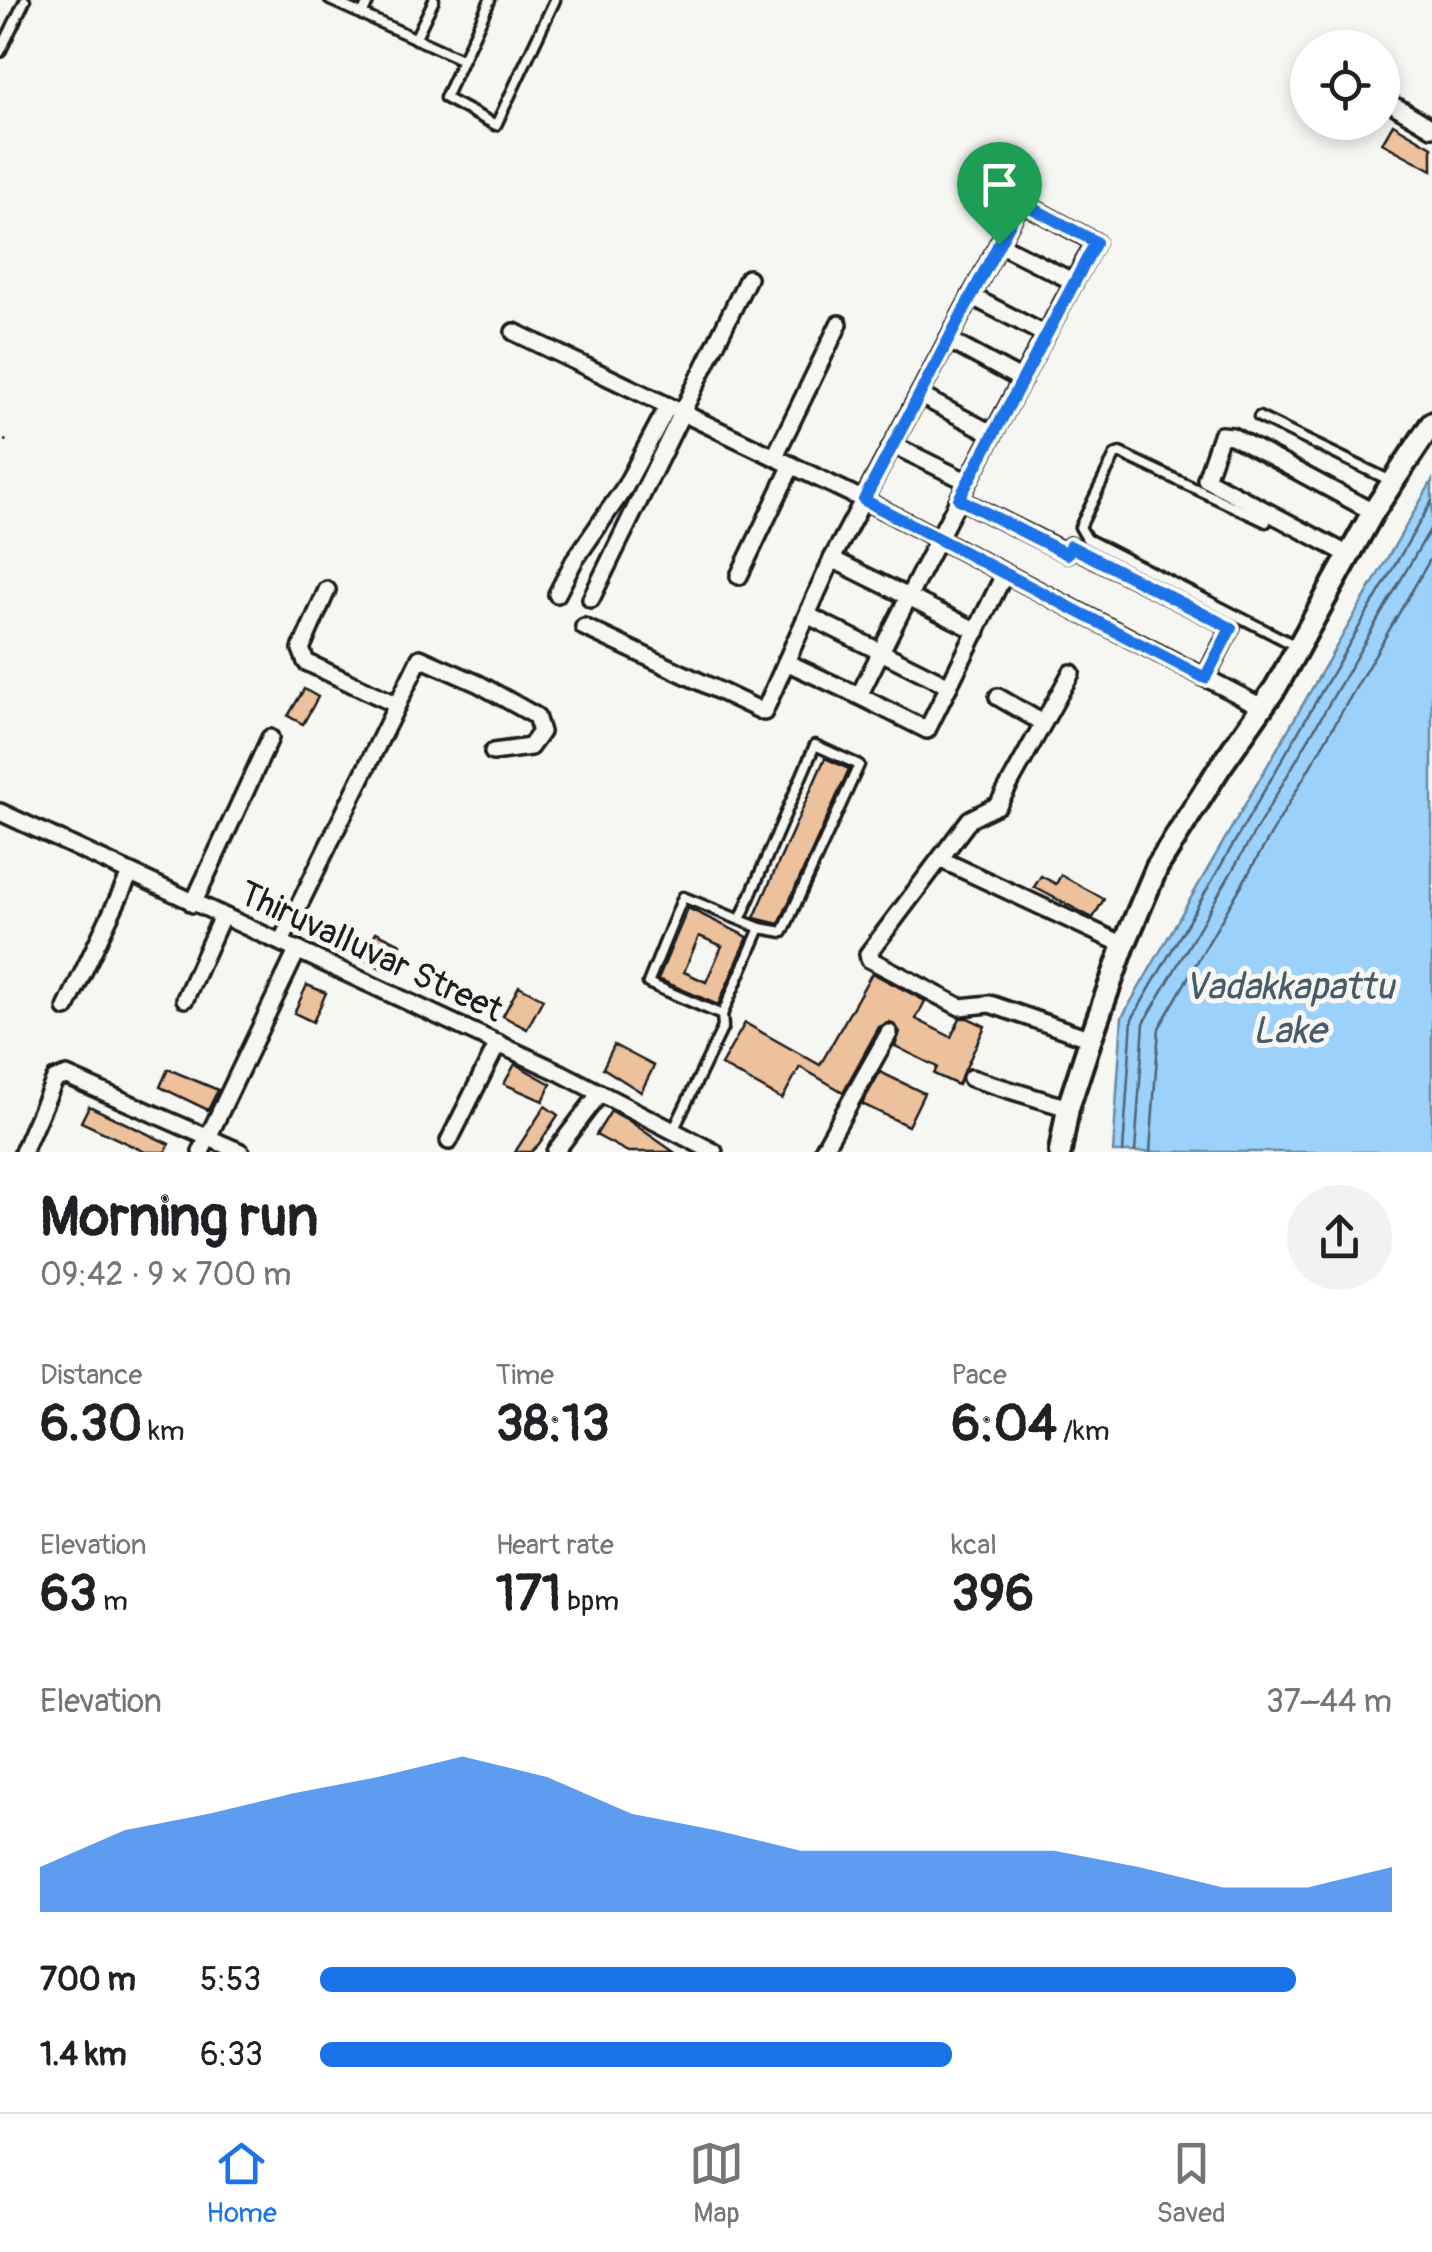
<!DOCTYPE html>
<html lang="en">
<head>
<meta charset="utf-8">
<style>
  :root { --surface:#fff; --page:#f2f2f2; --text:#202124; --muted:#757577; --line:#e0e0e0; --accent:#1a73e8 }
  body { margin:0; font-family:Pangolin,sans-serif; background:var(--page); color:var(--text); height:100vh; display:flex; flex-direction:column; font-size:38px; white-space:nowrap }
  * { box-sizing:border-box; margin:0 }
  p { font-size:32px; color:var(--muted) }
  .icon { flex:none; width:55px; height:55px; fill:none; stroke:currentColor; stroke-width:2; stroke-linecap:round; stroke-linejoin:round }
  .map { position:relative; height:1152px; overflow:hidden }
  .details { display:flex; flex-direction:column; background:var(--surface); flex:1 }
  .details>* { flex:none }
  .tools { position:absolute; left:1290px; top:30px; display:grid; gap:20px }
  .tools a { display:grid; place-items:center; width:110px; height:110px; border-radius:50%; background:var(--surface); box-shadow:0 5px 15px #0003; font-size:50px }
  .pin { position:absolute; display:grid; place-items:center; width:85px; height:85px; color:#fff; margin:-102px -42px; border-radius:50% 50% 50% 0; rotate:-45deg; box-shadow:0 0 10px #0007 }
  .pin .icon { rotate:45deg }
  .round { display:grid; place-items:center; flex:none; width:105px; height:105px; border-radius:52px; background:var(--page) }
  .headline { display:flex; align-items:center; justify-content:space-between; height:170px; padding:0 40px }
  h1 { font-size:55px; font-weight:700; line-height:75px }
  .metrics { display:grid; grid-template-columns:repeat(3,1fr); gap:15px; height:170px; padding:10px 40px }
  .metrics div { display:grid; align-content:center }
  .metrics b { font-size:50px; font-weight:700 }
  .metrics small { font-size:28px; font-weight:400 }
  .metrics p { font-size:28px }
  .chart { height:280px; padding:20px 40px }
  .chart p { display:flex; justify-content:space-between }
  .chart svg { width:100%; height:180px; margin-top:10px; fill:var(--accent); opacity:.7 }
  ul { padding:0 40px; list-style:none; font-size:32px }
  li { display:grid; grid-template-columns:160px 120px 1fr; align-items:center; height:75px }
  li i { height:25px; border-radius:12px; background:var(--accent) }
  .tab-bar { display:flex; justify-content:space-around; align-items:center; height:140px; border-top:2px solid var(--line); background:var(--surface); font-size:28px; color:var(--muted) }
  .tab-bar a { display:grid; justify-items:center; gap:5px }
  .tab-bar .active { color:var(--accent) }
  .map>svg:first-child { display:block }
  .water { fill:#9bd1fa; stroke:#6889a1; stroke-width:2.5 }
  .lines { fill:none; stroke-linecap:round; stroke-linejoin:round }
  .shore { stroke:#4f6475; stroke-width:2.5 }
  .building { fill:#ecc19c; stroke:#1c1c1c; stroke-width:2.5; fill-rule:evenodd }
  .service-casing { stroke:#1c1c1c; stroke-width:15 }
  .minor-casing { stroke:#1c1c1c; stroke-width:22 }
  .tertiary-casing { stroke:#1c1c1c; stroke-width:28 }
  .path { stroke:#1c1c1c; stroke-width:2.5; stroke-dasharray:2.5 8; stroke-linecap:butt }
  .service { stroke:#f6f6f2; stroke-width:8 }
  .minor { stroke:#f6f6f2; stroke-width:15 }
  .tertiary { stroke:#f6f6f2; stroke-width:20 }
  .route-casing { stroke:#fff; stroke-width:20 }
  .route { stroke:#1a73e8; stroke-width:12 }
  .labels { text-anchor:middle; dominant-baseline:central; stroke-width:10; stroke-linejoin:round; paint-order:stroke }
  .street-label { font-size:35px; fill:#1c1c1c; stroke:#f6f6f2 }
  .water-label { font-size:38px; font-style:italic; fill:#485b6a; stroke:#f6f6f2 }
</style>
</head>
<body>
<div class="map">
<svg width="1432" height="1152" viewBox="0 0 1432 1152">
  <rect width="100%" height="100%" fill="#f6f6f2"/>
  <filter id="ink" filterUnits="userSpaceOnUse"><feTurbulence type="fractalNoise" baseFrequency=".01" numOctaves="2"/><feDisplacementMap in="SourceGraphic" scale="20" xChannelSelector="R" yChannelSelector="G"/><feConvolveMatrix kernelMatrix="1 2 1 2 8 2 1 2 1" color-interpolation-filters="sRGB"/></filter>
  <g filter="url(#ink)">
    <polygon class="water" points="1432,481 1432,1152 1113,1152 1122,1017"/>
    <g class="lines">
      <g class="shore">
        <polyline points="1123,1152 1132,1019 1432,501"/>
        <polyline points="1135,1152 1144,1023 1432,526"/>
        <polyline points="1150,1152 1159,1028 1432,556"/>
      </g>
    </g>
    <g class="building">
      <polygon points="1393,124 1432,147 1432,170 1382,143"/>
      <polygon points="304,689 318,697 303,724 288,716"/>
      <polygon points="825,758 849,769 779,924 754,918"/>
      <polygon points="1061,875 1104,899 1093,918 1034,887 1041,876 1056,884"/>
      <path d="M688,908l60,29 -30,68 -60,-26zM699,936l23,10 -16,36 -22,-10z"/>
      <polygon points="376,932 401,944 387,971 363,959"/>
      <polygon points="872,973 925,1001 916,1019 951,1037 960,1018 968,1018 985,1026 958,1085 934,1074 937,1067 895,1046 900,1032 890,1022 879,1027 843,1092 800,1067 782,1099 721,1065 745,1023 820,1065"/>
      <polygon points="307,985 326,993 313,1022 294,1013"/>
      <polygon points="519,986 543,999 527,1029 503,1016"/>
      <polygon points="614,1045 654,1066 641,1092 603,1068"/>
      <polygon points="515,1064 551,1084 543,1101 504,1084"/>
      <polygon points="168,1069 218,1090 208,1110 160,1087"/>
      <polygon points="880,1072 924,1093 908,1126 862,1104"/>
      <polygon points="89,1106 169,1144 166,1152 145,1152 81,1122"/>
      <polygon points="545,1106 558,1115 539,1144 531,1152 515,1152"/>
      <polygon points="611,1111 628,1120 674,1152 628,1152 596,1135"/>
    </g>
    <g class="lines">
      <defs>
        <g id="service">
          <polyline points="330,0 461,59"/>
          <polyline points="490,0 445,98 496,125 555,0"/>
          <polyline points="362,15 369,0"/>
          <polyline points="415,39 434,0"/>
          <polyline points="0,52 25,0"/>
          <polyline points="1259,417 1389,480"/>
          <polyline points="1266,522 1120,453 1115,455 1080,527 1087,539 1298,647"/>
          <polyline points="722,1015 760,928"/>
          <polyline points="673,1131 723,1027 722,1015 648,983 683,897 740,920 815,745 859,765 783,932 760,928 740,920"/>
        </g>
        <g id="minor">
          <polyline points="1397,107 1432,128"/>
          <polyline points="999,244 1074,282"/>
          <polyline points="971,296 1046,335"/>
          <polyline points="514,332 864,500 1262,707"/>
          <polyline points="948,340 1022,380"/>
          <polyline points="919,395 993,434"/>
          <polyline points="893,445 968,482"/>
          <polyline points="775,456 839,324"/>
          <polyline points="959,499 1067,553 1070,546 1231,627 1205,678"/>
          <polyline points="1349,555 1206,479 1221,435 1232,436 1373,512"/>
          <polyline points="832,559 977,631"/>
          <polyline points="739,576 792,465"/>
          <polyline points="557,594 574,561 625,487 668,406"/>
          <polyline points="591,599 748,278"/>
          <path d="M807,615l-21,47 73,34c75,-153 156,-303 236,-454l-74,-40 -189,357 -25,56 142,71"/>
          <polyline points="584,627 764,712 786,662"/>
          <polyline points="1071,673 998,805 970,819 868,954 869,959 960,1007 990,1004 1091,1039"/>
          <polyline points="859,696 927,730 1004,575"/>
          <polyline points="998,697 1043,723"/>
          <polyline points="397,705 420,658 479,684 536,716 541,732 530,747 493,752"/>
          <polyline points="0,812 561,1073 714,1152"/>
          <polyline points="940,859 1124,945"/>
          <polyline points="193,904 270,738"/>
          <polyline points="281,942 397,705 306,662 301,649 327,590"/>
          <polyline points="185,999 222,916"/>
          <polyline points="66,1008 130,874"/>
          <polyline points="971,1078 1068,1108"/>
          <polyline points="449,1141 498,1043"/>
          <polyline points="23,1152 55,1079 67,1076 241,1152"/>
          <polyline points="201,1152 298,949"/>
          <polyline points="555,1152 600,1093"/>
          <polyline points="822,1152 889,1033"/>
        </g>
        <polyline id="tertiary" points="1060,1152 1068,1108 1092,1035 1124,945 1157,867 1220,767 1276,687 1373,512 1432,423"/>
      </defs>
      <use href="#service" class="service-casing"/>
      <use href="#minor" class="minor-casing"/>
      <use href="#tertiary" class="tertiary-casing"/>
      <polyline class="path" points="0,451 8,435"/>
      <use href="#service" class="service"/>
      <use href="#minor" class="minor"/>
      <use href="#tertiary" class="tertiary"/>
    </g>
  </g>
  <g class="lines" filter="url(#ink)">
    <defs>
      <polygon id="route" points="1021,202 1096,242 959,499 1067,554 1070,546 1231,628 1205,678 864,500"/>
    </defs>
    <use href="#route" class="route-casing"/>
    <use href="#route" class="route"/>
  </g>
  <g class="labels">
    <g class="street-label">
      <text transform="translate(371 952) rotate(25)">Thiruvalluvar Street</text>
    </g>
    <g class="water-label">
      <text x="1289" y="987">Vadakkapattu<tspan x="1289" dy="44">Lake</tspan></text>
    </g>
  </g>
</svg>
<div class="tools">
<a><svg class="icon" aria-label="locate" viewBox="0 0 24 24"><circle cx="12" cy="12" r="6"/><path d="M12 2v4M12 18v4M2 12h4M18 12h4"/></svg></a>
</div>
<div class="pin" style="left:999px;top:244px;background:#1e9e55"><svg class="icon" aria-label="arrive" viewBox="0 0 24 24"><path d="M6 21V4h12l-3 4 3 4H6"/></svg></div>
</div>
<section class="details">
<div class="headline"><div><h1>Morning run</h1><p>09:42 · 9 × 700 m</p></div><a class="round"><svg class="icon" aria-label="share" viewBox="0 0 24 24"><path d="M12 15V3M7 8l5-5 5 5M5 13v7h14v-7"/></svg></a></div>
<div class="metrics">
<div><p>Distance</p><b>6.30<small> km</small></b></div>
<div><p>Time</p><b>38:13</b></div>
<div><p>Pace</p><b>6:04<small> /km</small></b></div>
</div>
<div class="metrics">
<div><p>Elevation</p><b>63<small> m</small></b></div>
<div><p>Heart rate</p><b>171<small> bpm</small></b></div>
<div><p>kcal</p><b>396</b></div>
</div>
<div class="chart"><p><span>Elevation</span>37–44 m</p>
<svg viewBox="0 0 160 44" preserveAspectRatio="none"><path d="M0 44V33L10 24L20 20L30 15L40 11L50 6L60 11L70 20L80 24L90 29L100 29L110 29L120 29L130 33L140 38L150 38L160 33V44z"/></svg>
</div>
<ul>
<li><b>700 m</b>5:53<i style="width:91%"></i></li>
<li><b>1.4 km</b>6:33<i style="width:59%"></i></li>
</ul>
</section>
<nav class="tab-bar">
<a class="active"><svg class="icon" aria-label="home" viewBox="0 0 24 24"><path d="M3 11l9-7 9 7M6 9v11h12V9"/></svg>Home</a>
<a><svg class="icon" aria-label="map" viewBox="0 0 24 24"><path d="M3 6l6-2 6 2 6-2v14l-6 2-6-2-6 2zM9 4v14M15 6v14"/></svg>Map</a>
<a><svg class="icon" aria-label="saved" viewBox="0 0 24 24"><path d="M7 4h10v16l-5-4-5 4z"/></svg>Saved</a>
</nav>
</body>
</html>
